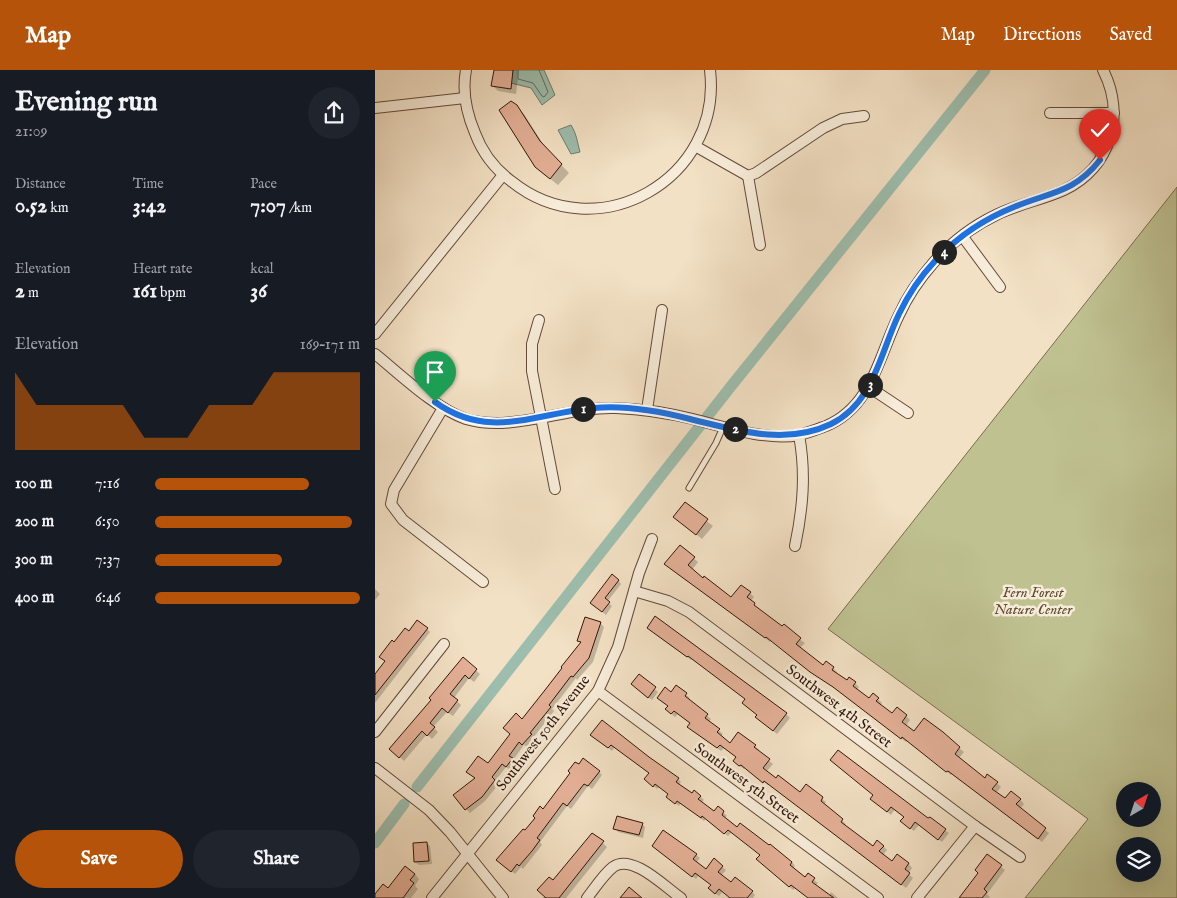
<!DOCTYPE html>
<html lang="en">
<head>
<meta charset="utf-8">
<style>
  :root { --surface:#171b24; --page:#20242c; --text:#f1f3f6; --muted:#9ea1a6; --accent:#b45309 }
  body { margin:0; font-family:"IM FELL English",serif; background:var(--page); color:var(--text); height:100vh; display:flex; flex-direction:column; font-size:19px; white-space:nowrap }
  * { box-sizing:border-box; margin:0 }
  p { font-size:16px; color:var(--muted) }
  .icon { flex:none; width:28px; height:28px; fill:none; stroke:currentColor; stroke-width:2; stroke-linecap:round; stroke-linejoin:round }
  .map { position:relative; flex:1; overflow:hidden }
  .panel { display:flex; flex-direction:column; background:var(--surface); width:375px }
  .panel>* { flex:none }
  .needle { width:32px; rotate:39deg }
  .buttons { position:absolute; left:741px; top:712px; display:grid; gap:10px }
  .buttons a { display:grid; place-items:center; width:45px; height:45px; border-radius:50%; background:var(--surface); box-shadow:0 5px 20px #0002; font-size:25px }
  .pin { position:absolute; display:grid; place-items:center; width:42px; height:42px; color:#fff; margin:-51px -21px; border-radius:50% 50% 50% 0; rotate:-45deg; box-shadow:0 0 5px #0007 }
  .pin .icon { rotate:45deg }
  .km { position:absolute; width:25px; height:25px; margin:-12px; border-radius:50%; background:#222; color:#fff; font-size:14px; line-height:25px; text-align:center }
  .round { display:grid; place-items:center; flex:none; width:52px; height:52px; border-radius:26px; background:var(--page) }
  .head { display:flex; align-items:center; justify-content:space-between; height:85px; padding:0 15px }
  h1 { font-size:28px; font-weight:700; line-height:38px }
  .figures { display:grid; grid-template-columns:repeat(3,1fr); gap:8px; height:85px; padding:5px 15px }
  .figures div { display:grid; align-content:center }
  .figures b { font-size:21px; font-weight:700 }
  .figures small { font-size:14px; font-weight:400 }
  .figures p { font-size:14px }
  .chart { height:140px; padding:10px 15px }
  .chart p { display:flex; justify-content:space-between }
  .chart svg { width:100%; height:90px; margin-top:5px; fill:var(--accent); opacity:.7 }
  .cta { display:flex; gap:10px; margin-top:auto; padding:10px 15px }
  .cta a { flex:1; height:58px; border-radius:30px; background:var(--accent); color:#fff; font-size:20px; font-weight:700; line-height:58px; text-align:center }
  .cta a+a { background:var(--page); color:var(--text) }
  ul { padding:0 15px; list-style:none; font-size:16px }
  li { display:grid; grid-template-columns:80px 60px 1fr; align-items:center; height:38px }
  li i { height:12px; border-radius:6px; background:var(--accent) }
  header { display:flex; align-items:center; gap:30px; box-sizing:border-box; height:70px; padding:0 25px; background:var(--accent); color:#fff }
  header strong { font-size:24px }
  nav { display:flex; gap:28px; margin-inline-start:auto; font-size:18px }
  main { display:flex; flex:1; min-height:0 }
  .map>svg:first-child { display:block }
  .green { fill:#bfc191; stroke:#7a6c4d; fill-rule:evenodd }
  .water { fill:#9dbeae; stroke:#737b6c }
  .shadow { fill:#0003 }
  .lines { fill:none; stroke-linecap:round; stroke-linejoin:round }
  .shore { stroke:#686a5c; stroke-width:1 }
  .canal { stroke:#9dbeae; stroke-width:11 }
  .building { fill:#e4b097; stroke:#341609 }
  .service-casing { stroke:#644938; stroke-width:7 }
  .minor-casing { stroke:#644938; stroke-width:12 }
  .service { stroke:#f7ecd9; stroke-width:5 }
  .minor { stroke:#f7ecd9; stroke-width:10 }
  .route-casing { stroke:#fff; stroke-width:10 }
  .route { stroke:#1a73e8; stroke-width:6 }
  .labels { text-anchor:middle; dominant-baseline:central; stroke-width:5; stroke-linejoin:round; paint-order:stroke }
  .park-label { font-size:15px; font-style:italic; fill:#5e4932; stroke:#f7ecd9 }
  .street-label { font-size:15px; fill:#341609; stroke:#f7ecd9 }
</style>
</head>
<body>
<header>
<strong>Map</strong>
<nav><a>Map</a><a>Directions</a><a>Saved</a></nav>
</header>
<main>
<section class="panel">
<div class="head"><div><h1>Evening run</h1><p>21:09</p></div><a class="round"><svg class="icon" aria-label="share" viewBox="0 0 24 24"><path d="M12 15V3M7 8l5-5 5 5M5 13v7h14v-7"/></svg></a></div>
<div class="figures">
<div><p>Distance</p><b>0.52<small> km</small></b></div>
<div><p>Time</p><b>3:42</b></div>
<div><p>Pace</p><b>7:07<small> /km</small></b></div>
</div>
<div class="figures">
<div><p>Elevation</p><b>2<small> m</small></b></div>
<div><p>Heart rate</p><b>161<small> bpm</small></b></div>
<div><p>kcal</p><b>36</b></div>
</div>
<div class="chart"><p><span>Elevation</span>169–171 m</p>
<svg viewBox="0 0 160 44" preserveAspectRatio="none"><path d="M0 44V6L10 22L20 22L30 22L40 22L50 22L60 38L70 38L80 38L90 22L100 22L110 22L120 6L130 6L140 6L150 6L160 6V44z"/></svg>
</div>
<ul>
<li><b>100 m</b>7:16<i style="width:75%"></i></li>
<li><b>200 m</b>6:50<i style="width:96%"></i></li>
<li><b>300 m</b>7:37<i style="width:62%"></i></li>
<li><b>400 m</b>6:46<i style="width:100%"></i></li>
</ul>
<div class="cta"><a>Save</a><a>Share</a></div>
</section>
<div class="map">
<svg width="802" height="828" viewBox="0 0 802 828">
  <rect width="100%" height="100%" fill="#f3e1c5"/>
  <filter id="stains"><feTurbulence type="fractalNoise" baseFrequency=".004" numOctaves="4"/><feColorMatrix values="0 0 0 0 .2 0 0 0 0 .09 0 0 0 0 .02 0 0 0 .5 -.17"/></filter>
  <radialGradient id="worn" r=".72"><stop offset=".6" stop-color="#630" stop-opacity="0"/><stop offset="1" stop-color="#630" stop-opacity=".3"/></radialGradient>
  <path class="green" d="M802,117v711h-152l63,-79 -260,-190zM750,721h28v28h-28zM750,776h28v28h-28z"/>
  <g class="water">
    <polygon points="138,0 169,0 180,25 167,35 156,18 136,13"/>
    <path d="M196,55c6,10 6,16 9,27l-9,2 -13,-24z"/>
  </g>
  <g class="shadow">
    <polygon points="121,0 144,0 141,24 123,21 118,16"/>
    <polygon points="141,36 149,44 172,80 194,103 183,115 169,104"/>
    <polygon points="310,434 338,456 327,469 305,452"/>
    <polygon points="305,476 323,492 317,500 329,509 357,529 375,523 379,527 376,531 383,538 382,539 430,573 425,578 448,597 458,598 462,602 461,604 472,612 475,608 484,617 482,620 494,630 503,629 507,633 505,636 517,645 531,646 535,650 531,656 539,663 550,650 584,678 589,682 584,688 610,710 622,713 626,717 621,723 630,730 645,729 649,734 645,739 674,763 667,772 577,704 576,705 532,671 531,672 396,570 395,572 295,498"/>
    <polygon points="243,510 246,514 232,532 237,536 231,545 220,536"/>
    <polygon points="0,519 5,524 0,530"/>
    <polygon points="225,553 229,557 218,592 202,610 201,608 177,639 179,641 158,668 159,669 152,677 149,675 138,690 141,693 135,700 131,697 120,711 123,715 110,731 95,743 91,739 101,709 97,705 113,695 207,574 204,571"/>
    <polygon points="52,559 55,562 0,633 0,605 11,592 19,573 34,563"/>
    <polygon points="277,562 411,644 415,648 402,664 386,651 371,629 317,589 316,590"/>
    <polygon points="88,589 105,604 99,612 94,608 79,628 86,635 78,646 72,642 58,657 63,662 57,669 52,664 29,691 20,683"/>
    <polygon points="264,606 283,622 277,630 261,618"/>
    <polygon points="301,617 315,628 313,630 336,649 334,652 348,664 345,667 355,674 380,676 384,680 382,681 398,694 391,702 425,723 431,716 451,732 449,735 471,754 469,756 498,778 508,776 512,780 508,785 517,793 522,786 534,794 537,798 533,804 538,808 531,818 394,714 393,715 370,698 369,699 363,695 362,688 349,678 346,681 318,661 316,654 303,644 300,647 295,643 294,636 296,624"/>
    <polygon points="217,665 303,709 306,712 304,715 317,725 325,726 329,730 326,733 339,743 348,742 352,746 349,748 363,759 417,792 420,796 418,799 431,809 433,805 443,813 440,816 454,826 456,822 463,828 434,828 420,818 418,820 386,793 387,785 357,762 353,766 331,749 329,751 306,733 304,736 296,730 295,724 284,717 282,719 274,712 275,704 240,677 237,681"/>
    <polygon points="224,702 227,705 217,719 213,716 196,739 192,736 165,772 167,775 148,799 146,797 140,804 126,793 169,741"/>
    <polygon points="496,729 554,750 574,763 567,772 544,755 539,761 530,754 530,747 520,739 516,745"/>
    <polygon points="267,754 270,757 268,768 243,762 240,758"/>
    <polygon points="218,764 232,777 191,828 168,828"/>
    <polygon points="52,773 55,776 57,794 44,795 40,792"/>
    <polygon points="282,779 321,785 325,788 321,793 331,801 347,797 351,800 346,806 356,814 377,822 380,825 378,828 356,828 348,821 344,826 338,822 337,815 324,805 321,809"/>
    <polygon points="612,786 630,800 612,824 615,827 614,828 585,828 604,803"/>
    <polygon points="40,804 44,809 40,816 43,819 36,828 0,828 0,826"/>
  </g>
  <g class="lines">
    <polyline class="shore" points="143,0 143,9 158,13 167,26 169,27 173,22 164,0"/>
    <g class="canal">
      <polyline points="42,717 357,315 610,0"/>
      <polyline points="0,773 29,734"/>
    </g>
  </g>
  <g class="building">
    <polygon points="119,0 138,0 136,19 116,16"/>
    <polygon points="136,31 142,35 165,71 187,94 175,109 160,97 124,40"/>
    <polygon points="310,432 333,449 321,465 298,447"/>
    <polygon points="305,475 320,487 313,495 328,508 329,506 356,527 366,515 376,522 372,527 380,533 379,535 407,556 409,554 426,568 421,574 448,595 451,591 459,597 457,600 472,610 474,607 481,612 478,616 494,628 498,623 504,628 501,631 517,643 522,637 532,645 527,652 539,661 549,648 568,662 585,677 580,684 610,708 612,704 623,712 617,719 630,728 636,721 646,729 641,734 671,758 663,769 573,701 571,702 527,667 526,669 458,617 435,602 391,567 390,568 289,494"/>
    <polygon points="237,504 244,510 230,528 235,532 227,542 215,533"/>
    <polygon points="280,546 412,643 398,661 380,647 382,645 367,633 370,629 313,586 312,587 272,558"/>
    <polygon points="210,547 226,552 214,588 198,607 196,606 174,635 176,637 155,663 157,664 147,675 144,672 134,686 138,688 131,697 127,694 117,707 120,710 107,727 90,740 78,725 100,708 91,702 103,686 113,693 135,664 128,658 141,643 147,649 170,620 187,598 186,597 206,572 202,571"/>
    <polygon points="42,550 53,558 0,625 0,604 10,591 4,587 17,570 19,572 30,558 34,561"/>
    <polygon points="88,587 102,599 94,609 90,605 75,624 83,630 73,643 67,638 55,653 60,657 52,666 47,661 24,688 14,679 56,630 54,628"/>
    <polygon points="264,604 281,617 273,628 256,614"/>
    <polygon points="301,615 312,623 310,626 333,644 330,648 345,659 342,662 355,673 363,662 381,675 379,677 395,689 388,698 401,708 403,705 425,722 431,714 448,727 446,731 468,749 466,752 498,776 502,770 509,776 504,781 517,791 522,784 534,793 530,799 535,803 526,815 389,711 388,713 366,695 364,696 358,691 361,687 345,675 342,678 312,657 315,653 299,641 296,644 290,639 293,636 282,628 290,617 296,622"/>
    <polygon points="227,650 274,687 304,708 301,712 317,723 319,720 326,726 323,729 339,741 343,736 349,741 347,745 362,757 365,753 394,775 395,774 417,792 415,795 430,807 433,803 440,808 437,812 459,828 433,828 416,815 414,817 381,789 385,785 353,760 349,764 327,746 326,748 302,731 300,734 291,727 293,724 280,714 278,717 269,709 274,703 236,675 233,678 215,665"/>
    <polygon points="463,680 553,748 555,747 571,759 563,770 540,752 535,759 525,751 529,747 516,737 512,742 495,729 498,725 455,690"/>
    <polygon points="208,688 225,701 213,716 209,714 192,736 188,733 162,768 165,770 157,781 144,796 142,794 136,802 121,790 148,759 150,760 160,748 158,746 165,736 168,739 195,703 193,701 200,692 204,694"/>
    <polygon points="242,746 268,753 264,765 238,759"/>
    <polygon points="288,760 322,784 318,789 331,799 339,788 348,796 343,802 356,812 360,807 378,821 372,828 355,828 344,819 340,824 333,818 336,815 320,803 317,807 277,776"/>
    <polygon points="217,763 229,771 184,828 171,828 162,820 174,807 178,810"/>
    <polygon points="52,772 54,791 39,792 38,773"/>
    <polygon points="612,784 627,795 609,819 612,822 607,828 584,828 603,803 600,800"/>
    <polygon points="30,796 40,804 35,810 39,813 28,828 0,828 0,824 8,814 13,818"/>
    <polygon points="254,817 267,828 245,828"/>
  </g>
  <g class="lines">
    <defs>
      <polyline id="service" points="314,418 341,373 348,357"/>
      <g id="minor">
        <path d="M91,0c-4,21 1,44 9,63 7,19 20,36 36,48 86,70 212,-2 199,-111"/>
        <polyline points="0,38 90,28"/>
        <polyline points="675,43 739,43"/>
        <polyline points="320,76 373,106"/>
        <polyline points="373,106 381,103 448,58 467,49 489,46"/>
        <polyline points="373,106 385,175"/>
        <polyline points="588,167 625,217"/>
        <polyline points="164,250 157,274 157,301 180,419"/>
        <polyline points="0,264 128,105"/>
        <path d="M0,284c26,21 60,54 91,65 46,14 102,-13 150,-11 26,1 52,5 77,11 31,8 73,22 106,16 9,-2 19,-6 27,-9 47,-20 53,-71 73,-111 9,-20 21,-37 35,-53 17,-19 39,-36 62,-47 22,-11 46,-15 68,-25 47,-22 62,-75 39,-120"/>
        <polyline points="494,317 533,343"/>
        <polyline points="68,338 19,420 16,434 28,450 108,512"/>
        <polyline points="272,340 287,240"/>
        <path d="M420,476c8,-38 11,-73 4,-111"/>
        <polyline points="259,521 293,531 314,542 600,756 645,787"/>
        <polyline points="223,621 503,828"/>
        <polyline points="0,662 69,574"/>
        <polyline points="0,698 54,740 75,762 128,828"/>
        <polyline points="57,828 223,621 243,577 264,503 277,469"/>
        <path d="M212,828c8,-10 16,-23 26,-31 19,-14 52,20 68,31"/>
        <polyline points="542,828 600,756"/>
      </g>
    </defs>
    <use href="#service" class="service-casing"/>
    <use href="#minor" class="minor-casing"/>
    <use href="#service" class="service"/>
    <use href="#minor" class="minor"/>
  </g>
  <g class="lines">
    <defs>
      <path id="route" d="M60,332c54,39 101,11 159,6 32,-3 65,3 96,11 46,11 95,27 141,5 43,-21 49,-71 68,-110 9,-19 21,-37 36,-53 21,-23 49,-42 79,-54 36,-15 60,-14 86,-47"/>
    </defs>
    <use href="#route" class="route-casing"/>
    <use href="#route" class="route"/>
  </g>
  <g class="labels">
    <g class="park-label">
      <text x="658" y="522">Fern Forest<tspan x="658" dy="17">Nature Center</tspan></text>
    </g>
    <g class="street-label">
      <text transform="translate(464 636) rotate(37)">Southwest 4th Street</text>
      <text transform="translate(168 663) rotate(-52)">Southwest 50th Avenue</text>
      <text transform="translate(372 713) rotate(36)">Southwest 5th Street</text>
    </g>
  </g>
  <rect width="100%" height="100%" filter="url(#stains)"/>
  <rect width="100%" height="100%" fill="url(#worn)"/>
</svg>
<div class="buttons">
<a><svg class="needle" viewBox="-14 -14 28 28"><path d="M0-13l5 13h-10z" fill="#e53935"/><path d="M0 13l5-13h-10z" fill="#9ea1a6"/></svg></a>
<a><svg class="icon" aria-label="layers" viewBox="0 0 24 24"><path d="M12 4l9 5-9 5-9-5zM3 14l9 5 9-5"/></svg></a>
</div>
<div class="pin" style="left:60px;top:332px;background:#1e9e55"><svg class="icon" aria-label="arrive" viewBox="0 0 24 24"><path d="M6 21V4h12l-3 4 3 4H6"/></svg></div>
<div class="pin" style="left:725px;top:90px;background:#d93025"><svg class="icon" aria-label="check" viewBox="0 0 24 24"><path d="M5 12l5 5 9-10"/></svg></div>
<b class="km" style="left:208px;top:339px">1</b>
<b class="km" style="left:360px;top:359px">2</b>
<b class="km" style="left:495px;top:315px">3</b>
<b class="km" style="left:569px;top:182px">4</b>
</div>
</main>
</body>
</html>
